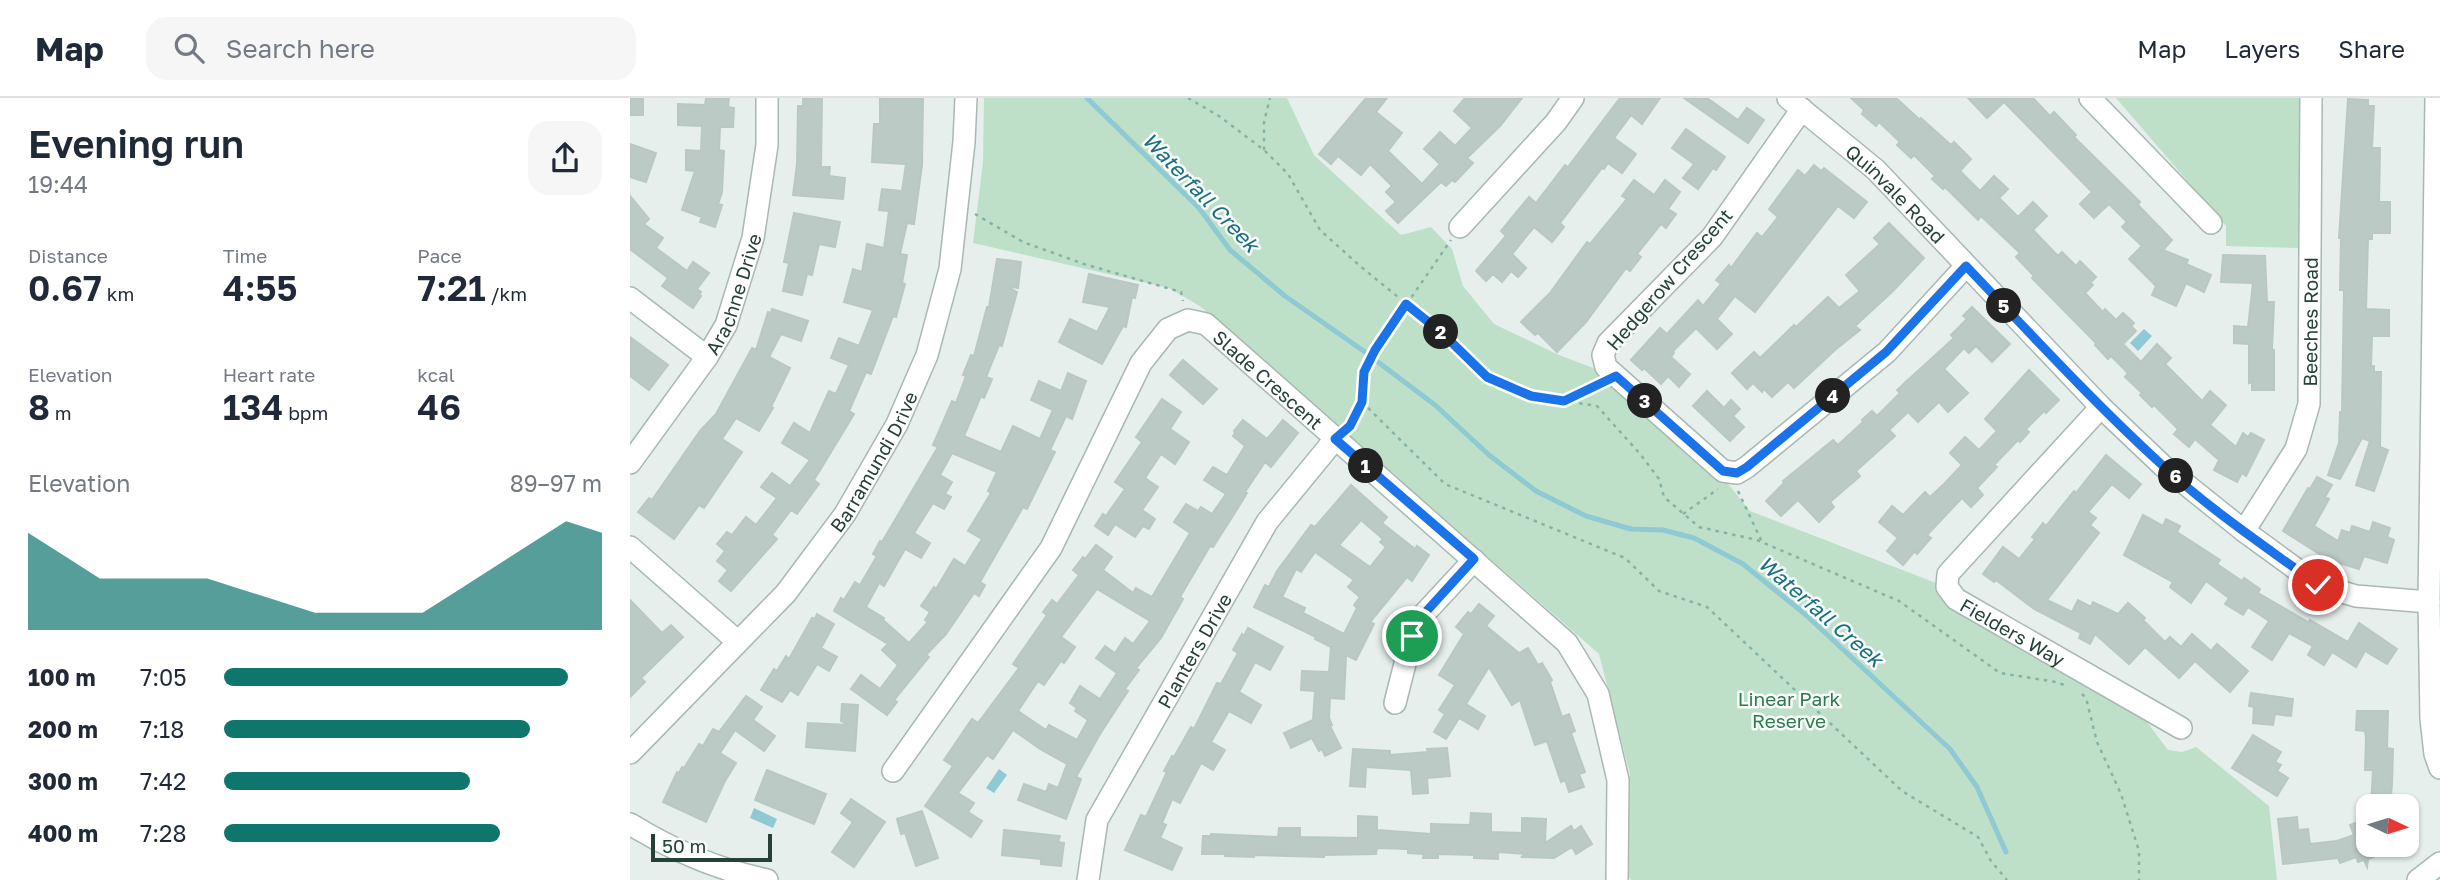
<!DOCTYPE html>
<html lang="en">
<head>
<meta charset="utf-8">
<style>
  :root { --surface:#fff; --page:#f6f6f7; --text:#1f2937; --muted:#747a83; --line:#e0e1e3; --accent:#0f766e }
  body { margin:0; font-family:"Golos Text",sans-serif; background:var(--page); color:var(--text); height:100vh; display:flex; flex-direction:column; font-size:26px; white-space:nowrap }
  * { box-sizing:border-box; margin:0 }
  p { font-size:23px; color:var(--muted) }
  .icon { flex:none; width:38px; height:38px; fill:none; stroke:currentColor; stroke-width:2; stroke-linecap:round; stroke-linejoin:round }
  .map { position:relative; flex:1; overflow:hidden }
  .panel { display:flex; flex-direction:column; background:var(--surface); width:630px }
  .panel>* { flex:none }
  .needle { width:46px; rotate:94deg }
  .fabs { position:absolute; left:1726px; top:696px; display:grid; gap:14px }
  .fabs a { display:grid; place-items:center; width:63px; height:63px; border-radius:14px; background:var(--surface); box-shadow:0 2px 5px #0004; font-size:35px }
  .scale { position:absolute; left:21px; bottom:18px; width:121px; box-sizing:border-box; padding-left:7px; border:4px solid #24423a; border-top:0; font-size:19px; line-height:24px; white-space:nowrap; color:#24423a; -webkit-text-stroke:5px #f7fbf9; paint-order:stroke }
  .pin { position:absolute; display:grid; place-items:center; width:60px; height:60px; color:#fff; margin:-30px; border:4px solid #fff; border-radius:50%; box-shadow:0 2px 7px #0007 }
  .km { position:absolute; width:35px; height:35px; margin:-18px; border-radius:50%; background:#222; color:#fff; font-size:19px; line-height:35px; text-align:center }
  .round { display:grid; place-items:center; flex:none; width:74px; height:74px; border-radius:21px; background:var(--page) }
  .headline { display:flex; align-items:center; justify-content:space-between; height:119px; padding:0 28px }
  h1 { font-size:38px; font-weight:600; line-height:52px }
  .metrics { display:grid; grid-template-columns:repeat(3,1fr); gap:10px; height:119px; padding:7px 28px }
  .metrics div { display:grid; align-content:center }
  .metrics b { font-size:35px; font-weight:600 }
  .metrics small { font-size:19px; font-weight:400 }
  .metrics p { font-size:19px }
  .chart { height:196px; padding:14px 28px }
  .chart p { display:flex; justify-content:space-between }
  .chart svg { width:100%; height:126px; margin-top:7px; fill:var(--accent); opacity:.7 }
  ul { padding:0 28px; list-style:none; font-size:23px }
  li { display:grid; grid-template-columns:112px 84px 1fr; align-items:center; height:52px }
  li i { height:18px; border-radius:9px; background:var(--accent) }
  header { display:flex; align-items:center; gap:42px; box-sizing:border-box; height:98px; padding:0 35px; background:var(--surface); border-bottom:2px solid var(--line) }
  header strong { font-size:33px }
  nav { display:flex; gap:38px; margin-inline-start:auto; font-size:24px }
  .search { width:490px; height:63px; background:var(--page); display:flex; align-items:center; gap:18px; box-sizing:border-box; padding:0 24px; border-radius:21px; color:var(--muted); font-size:26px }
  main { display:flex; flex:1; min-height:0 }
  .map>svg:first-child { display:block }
  .green { fill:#bfe0c8 }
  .water { fill:#8ec9d4 }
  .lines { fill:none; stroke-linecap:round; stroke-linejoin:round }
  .stream { stroke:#8ec9d4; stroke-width:5 }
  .building { fill:#bbcac4; stroke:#b8c9c2; stroke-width:2; fill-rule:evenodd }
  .minor-casing { stroke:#a8b8b2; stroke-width:24 }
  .path { stroke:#86b3a5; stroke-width:2.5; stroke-dasharray:3.5 5; stroke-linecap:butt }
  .minor { stroke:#fff; stroke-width:21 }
  .route-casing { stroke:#fff; stroke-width:14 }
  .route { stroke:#1a73e8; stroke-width:9 }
  .labels { text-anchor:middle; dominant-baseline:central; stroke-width:5; stroke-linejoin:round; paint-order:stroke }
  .street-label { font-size:19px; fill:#24423a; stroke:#f7fbf9 }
  .park-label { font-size:19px; fill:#2d7a4b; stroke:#f7fbf9 }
  .water-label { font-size:21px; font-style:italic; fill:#1c6f80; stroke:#f7fbf9 }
</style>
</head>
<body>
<header>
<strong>Map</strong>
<div class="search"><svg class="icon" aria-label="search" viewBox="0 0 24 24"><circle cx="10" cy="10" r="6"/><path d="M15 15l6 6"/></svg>Search here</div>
<nav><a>Map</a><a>Layers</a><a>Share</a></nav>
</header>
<main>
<section class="panel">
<div class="headline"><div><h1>Evening run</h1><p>19:44</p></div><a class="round"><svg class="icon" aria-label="share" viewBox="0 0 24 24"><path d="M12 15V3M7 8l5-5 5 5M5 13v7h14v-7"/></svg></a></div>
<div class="metrics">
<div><p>Distance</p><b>0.67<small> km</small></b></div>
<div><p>Time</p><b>4:55</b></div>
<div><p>Pace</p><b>7:21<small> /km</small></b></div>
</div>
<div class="metrics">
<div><p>Elevation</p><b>8<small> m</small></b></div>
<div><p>Heart rate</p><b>134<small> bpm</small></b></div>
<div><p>kcal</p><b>46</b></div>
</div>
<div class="chart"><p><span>Elevation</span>89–97 m</p>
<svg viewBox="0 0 160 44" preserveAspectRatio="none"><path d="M0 44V10L10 18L20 26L30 26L40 26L50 26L60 30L70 34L80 38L90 38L100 38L110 38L120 30L130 22L140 14L150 6L160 10V44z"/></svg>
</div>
<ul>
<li><b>100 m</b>7:05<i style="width:91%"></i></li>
<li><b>200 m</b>7:18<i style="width:81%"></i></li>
<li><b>300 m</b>7:42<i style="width:65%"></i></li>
<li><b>400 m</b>7:28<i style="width:73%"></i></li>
</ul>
</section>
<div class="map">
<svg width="1810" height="782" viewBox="0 0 1810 782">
  <rect width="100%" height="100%" fill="#e6efeb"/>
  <g class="green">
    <polygon points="354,0 657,0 684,57 771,137 801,129 822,151 833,188 864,226 929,257 966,271 1095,382 1120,413 1306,485 1317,503 1514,620 1538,652 1552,654 1566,649 1639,708 1647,782 1001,782 997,776 1000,676 969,556 571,209 539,190 343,145 353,64"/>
    <polygon points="1486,0 1669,0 1669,150 1596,148 1596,128"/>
  </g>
  <g class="water">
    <polygon points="1514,231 1522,238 1508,253 1500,245"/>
    <polygon points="369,671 377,677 364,695 356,690"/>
    <polygon points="124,710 147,721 143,730 120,720"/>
  </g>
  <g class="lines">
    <g class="stream">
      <polyline points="457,0 569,110 600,152 655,198 735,254"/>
      <polyline points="748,264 805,307 859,357 906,393 956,418 1001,431 1033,432 1064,440 1113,466 1176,517 1320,651 1347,689 1376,754"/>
    </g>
  </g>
  <g class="building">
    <rect x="0" y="0" width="13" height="17"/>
    <polygon points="76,0 99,0 98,9 104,10 103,29 90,29 89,52 94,53 92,94 88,106 92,107 85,129 70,124 72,119 52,112 65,73 56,72 56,52 71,53 72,28 48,27 48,6 75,7"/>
    <polygon points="173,0 192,0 191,69 200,69 199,78 215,80 213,101 163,97 167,66 168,8 173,8"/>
    <polygon points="250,0 293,0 292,67 284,126 277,125 270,156 277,157 272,185 275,186 266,219 263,218 241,276 236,274 219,313 224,316 184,382 189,386 167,416 161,412 142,437 147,441 101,493 89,483 98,472 87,463 95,453 87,446 97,434 102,437 116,419 126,427 147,400 131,389 142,375 160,388 180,362 152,345 164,325 180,335 199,293 206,296 219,267 201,260 209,240 229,248 243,212 214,204 223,171 232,174 237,146 254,150 259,113 249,112 252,91 272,93 276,66 242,64 244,26 250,26"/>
    <polygon points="736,0 757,0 746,14 772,35 758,53 792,86 810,66 794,51 810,34 825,48 842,30 824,13 835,0 892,0 870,28 837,60 843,65 825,84 822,82 816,88 811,84 768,125 756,113 766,104 756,94 762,88 740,66 731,77 708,58 701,66 689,56"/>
    <polygon points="990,0 1030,0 1012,26 1001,17 984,40 1006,56 992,75 978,65 974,71 972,70 930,125 934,129 922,144 904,129 882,156 896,170 888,179 881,173 872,184 863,176 856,183 846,173 876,138 871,133 899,99 906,105 935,67 938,69"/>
    <polygon points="1054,0 1077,0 1108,22 1117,10 1134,22 1118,45"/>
    <polygon points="1221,0 1266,0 1290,22 1291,20 1321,47 1324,44 1341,61 1330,73 1350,93 1364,78 1378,91 1369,100 1388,119 1403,104 1417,118 1403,132 1428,158 1432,154 1446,168 1450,163 1466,179 1460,185 1463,187 1455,195 1473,214 1475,211 1486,222 1493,215 1504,225 1501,228 1506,233 1493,246 1511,264 1527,246 1541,260 1535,266 1572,303 1580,293 1596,307 1580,327 1606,349 1613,335 1618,339 1621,335 1634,342 1616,378 1612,375 1607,384 1584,372 1589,362 1565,341 1559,349 1544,336 1548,331 1524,307 1522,309 1510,297 1512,295 1495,279 1498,275 1481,258 1478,261 1465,247 1466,245 1402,180 1404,178 1386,159 1390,155 1351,118 1348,122 1315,89 1313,91 1302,81 1305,78 1284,57 1281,60 1267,47 1270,44 1249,24 1246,28 1232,16 1234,12"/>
    <polygon points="1338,0 1403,0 1420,18 1424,14 1446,37 1444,39 1510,104 1508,107 1542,142 1533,152 1558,162 1556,166 1581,177 1574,194 1556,185 1546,208 1522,197 1526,188 1499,161 1512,148 1492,129 1497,124 1479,106 1464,120 1450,106 1462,94 1374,4 1357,20"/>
    <polygon points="1718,1 1738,2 1738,8 1744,8 1742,50 1750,50 1749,104 1760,104 1760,135 1742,135 1742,141 1738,141 1736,211 1759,212 1759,238 1742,238 1741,268 1744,268 1744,274 1751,274 1750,349 1758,352 1744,393 1726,387 1740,343 1732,340 1710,381 1698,377 1709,345 1710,314 1712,314 1714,192 1710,192 1711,140 1709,140"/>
    <polygon points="1056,31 1095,59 1086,72 1083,70 1068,91 1053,80 1064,66 1042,50"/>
    <polygon points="0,46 26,55 16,84 0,79"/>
    <polygon points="1184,67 1191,73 1194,70 1237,104 1224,120 1208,108 1125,214 1105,198 1087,221 1102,236 1087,251 1066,230 1043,253 1044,255 1041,259 1060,276 1049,289 1038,278 1031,286 1014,270 1012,272 1001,262 1030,230 1037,236 1068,202 1073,208 1091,186 1086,182 1099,167 1101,170 1127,135 1132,139 1148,119 1139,111 1156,88 1168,72 1175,78"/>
    <polygon points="1004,82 1024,97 1035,82 1050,94 1038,111 1046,116 1036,130 1031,126 1007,156 1011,159 1000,173 996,170 956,224 927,254 908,235 905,237 891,224 920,195 957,144 960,146 997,101 992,98"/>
    <polygon points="0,98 19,121 14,126 33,140 26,150 57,173 63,164 79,175 67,191 71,194 69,197 71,198 63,210 32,188 38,180 0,151"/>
    <polygon points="164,115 210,124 205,149 189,146 182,177 177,176 172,197 153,193 159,165 154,164"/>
    <polygon points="1259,125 1294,160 1263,193 1225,228 1230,232 1205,252 1164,290 1158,284 1142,299 1134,291 1132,294 1123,285 1117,291 1102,275 1124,254 1130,260 1164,227 1166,229 1198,199 1209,210 1230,193 1216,177 1250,146 1244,140"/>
    <polygon points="1593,157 1635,158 1637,204 1644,204 1642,252 1644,252 1644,292 1622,292 1622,284 1619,285 1619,246 1604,245 1604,228 1618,229 1623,185 1591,184"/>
    <path d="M367,161l24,3 -3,26 -6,-1 -1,2 6,3 -15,54 -3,-1 -13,32 6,2 -8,19 -3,-2 -17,40 37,16 12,-26 27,13 13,-29 -22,-10 8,-19 22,10 7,-18 18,8 -14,38 -6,-3 -16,34 5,2 -28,57 -4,-2 -43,75 5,3 -6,11 -5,-3 -28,41 -20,21 3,2 -35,43 3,2 -10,13 -36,-26 10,-14 19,14 18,-24 -16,-15 6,-6 -54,-33 7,-13 3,2 11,-18 5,3 17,-29 -4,-2 7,-13 2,1 56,-95 -5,-2 19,-44 4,2 10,-27 -3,-1 8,-20 3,1 13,-49h2zM322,355l45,19 -9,19 3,2 -23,38 14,8 -17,27 -11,-7 -18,30 -2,-2 -13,19 9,6 -5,8 3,2 -19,21 -26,-23 1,-2 -18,-11 13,-24 5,3 21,-37 16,9 9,-15 -16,-10 19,-30 11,6 7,-12 -6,-3 7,-12 -12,-7z"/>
    <polygon points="459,176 508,187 505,200 502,199 496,229 493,228 472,266 429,244 440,221 467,234 480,209 453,204"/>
    <polygon points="1342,209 1380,246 1362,264 1346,248 1339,255 1334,250 1314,271 1338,295 1318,314 1309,304 1288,324 1278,314 1259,332 1265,338 1226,373 1230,378 1200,404 1204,409 1189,424 1168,402 1151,418 1136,403 1154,385 1153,383 1203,342 1208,347 1233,324 1232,322 1242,313 1247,318 1270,295 1267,292 1324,240 1321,237 1337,221 1333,218"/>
    <polygon points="142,211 178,223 171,243 151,236 139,259 160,270 141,309 143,310 129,333 106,320 92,341 112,354 74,410 69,407 44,441 8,414 19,400 22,402 70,333 86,316 122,250 126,252 138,214 141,215"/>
    <polygon points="0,239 38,267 19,292 0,278"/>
    <polygon points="553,262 587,291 573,306 540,277"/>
    <polygon points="1399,272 1429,302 1416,315 1414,313 1396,331 1399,334 1390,344 1388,342 1364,367 1367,369 1347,390 1353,397 1341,409 1332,400 1297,437 1301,440 1287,456 1285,453 1273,467 1257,453 1268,440 1249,424 1262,408 1273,417 1295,394 1300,399 1314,386 1332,367 1320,355 1335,339 1349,352 1367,333 1355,321"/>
    <polygon points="1077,293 1094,310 1101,302 1110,311 1103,318 1114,329 1100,343 1063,308"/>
    <polygon points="532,301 551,314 540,331 559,344 545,366 531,356 515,380 528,389 512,412 525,421 519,431 513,428 505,439 485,426 478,437 465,428 473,416 476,418 495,391 485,384 512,344 506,339"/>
    <path d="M613,322l24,19 16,-19 15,13 -27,34 -6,-5 -20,30 2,1 -11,18 -23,36 -3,-1 -30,51 3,2 -22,39 -25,30 3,2 -14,19 3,2 -28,43 -24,43 5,2 -15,40 -48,-19 6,-16 22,8 3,-8 9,4 9,-24 -27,-15 -27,-19 -20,29 -6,-4 -29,38 16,10 -6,9 14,9 -11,16 -46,-31 28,-40 -9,-6 28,-41 6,4 41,-55 -6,-4 34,-49 -4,-3 9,-12 5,4 22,-29 -6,-5 10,-13 2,2 11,-14 16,12 -9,13 30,23 3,-5 16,9 38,-64 -16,-11 12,-18 12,7 3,-4 11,7 14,-20 -22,-14 9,-13 14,8 18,-29 -12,-10 2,-3 -1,-2zM467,491l53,32 -17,23 -8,-6 -10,15 -10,-7 -9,12 21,15 -17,26 -20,-13 -10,17 7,5 -2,3 13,9 -11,20 -28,-15 -3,5 -28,-19 20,-30 6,4 17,-24 3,2 11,-16 -14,-10z"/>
    <polygon points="1476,357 1511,386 1499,400 1482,386 1458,414 1466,420 1460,427 1469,435 1417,502 1442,514 1448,502 1461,509 1463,504 1488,516 1498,505 1515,520 1513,522 1535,544 1540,539 1551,549 1562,536 1581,553 1587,546 1618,573 1600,594 1565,563 1549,580 1515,549 1499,566 1465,536 1460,546 1449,540 1451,535 1404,511 1366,482 1364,484 1353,476 1373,449 1389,461 1405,441 1402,439 1413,425 1416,428 1444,393 1446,395"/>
    <polygon points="1687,379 1702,387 1695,399 1699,401 1684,428 1708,443 1712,432 1720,435 1722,428 1740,434 1743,424 1760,430 1757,439 1764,442 1757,465 1734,458 1729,471 1699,462 1653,433 1678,390 1680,391"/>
    <path d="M721,387l36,32 -5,6 33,26 2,-3 12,9 -17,26 -5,-4 -37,45 4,2 -18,36 -10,-5 -2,44 -14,-1 -1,20 3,7 -2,1 11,22 -16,8 -3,-7 -3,2 -7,-13 -21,10 -7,-15 29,-13 2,-29 -14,-1 1,-19 27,1 2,-25 -16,-8 1,-2 -62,-30 11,-22 4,2 8,-16 34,-46 4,2zM731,422l22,19 -3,3 6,5 -16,20 -31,-22zM685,454l39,28 -6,7 12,10 -6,8 3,3 -13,26 -41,-21 2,-5 -23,-11 14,-28 5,3z"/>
    <polygon points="1513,417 1533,428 1536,421 1550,428 1547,434 1590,462 1587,466 1612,483 1614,480 1630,491 1628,495 1678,524 1680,522 1718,544 1729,525 1767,551 1757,566 1735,553 1726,569 1702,554 1694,567 1678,557 1683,548 1659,535 1642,562 1622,549 1639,523 1618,509 1613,517 1595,506 1599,500 1576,483 1561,505 1540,489 1543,484 1494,457"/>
    <polygon points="0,502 32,535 41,527 53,539 11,580 15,584 0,599"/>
    <polygon points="849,506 864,518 856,528 889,555 898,550 908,567 912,565 922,582 920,584 932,619 939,616 945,633 941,635 955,674 949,676 954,689 939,694 935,682 931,684 917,643 905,647 890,602 882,607 859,569 836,606 855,618 848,631 829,620 816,641 804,634 815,616 809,612 825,587 809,577 834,536 826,529 838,514 841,516"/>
    <polygon points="187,516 204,526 191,550 207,559 199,573 187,566 168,597 160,592 152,604 131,592 144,571 147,573 156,558 159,561 182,520 185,521"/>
    <polygon points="618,530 653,549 640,572 625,564 609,594 631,607 621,625 599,613 581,644 595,652 583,672 571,665 550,705 542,701 532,725 536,727 530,740 552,750 542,772 495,752 511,717 516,719 537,674 534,673 542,658 544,659 561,629 564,631 587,585 591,586 608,555 603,552 612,536 614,538"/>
    <polygon points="1621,595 1663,601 1661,618 1645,616 1643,627 1623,625 1624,609 1619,608"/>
    <polygon points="116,598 132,609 123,622 145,638 134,653 105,632 90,655 106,665 95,683 76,724 33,704 47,674 49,675 52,669 54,670 69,646 73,648 83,631 89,634"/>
    <polygon points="212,606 228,607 225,653 176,649 178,625 219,627 211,623"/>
    <polygon points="1727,613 1758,613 1757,650 1763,651 1762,686 1760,709 1741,709 1743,672 1735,672 1736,640 1735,633 1726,632"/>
    <polygon points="1623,637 1651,654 1645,664 1651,667 1647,673 1658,680 1647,698 1602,670"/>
    <polygon points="817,650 820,678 797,680 798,695 783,696 781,672 736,669 735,689 720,688 723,651 760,653 760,657 798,654 797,651"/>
    <polygon points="137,672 196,696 184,726 125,702"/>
    <polygon points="221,701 255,724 224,769 202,754 223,724 211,715"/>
    <polygon points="292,713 308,760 286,768 275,735 271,736 267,721"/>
    <polygon points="841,715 861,716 861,734 892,735 892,720 916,721 915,745 941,728 944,733 951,728 962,746 946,756 942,749 924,760 891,759 897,756 868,754 868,761 844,760 844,757 808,756 808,760 793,760 794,756 778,755 778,751 747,750 746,756 694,757 694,759 624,757 624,759 595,758 595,756 572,756 573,738 581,738 581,736 648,739 649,730 670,730 670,739 728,740 728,718 747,719 747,732 801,736 801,726 840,727"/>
    <polygon points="1667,719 1668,732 1678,731 1680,746 1707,743 1724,737 1720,727 1738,720 1738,747 1770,748 1738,761 1737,769 1734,762 1728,764 1726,759 1710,765 1708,760 1653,766 1648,721"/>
    <polygon points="374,732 430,738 428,744 434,745 431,768 411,766 411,761 372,757"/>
  </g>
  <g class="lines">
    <defs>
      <g id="minor">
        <path id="s1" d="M1158,0l88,72 225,237 62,59 81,65 74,54 38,11 73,6"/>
        <polyline points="1460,0 1581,125"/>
        <polyline points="1806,0 1799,504 1801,621 1805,656 1810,670"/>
        <polyline points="1172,11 1082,139 978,245 973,257 976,269 1093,373 1107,375 1117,369 1257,254 1336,168"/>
        <polyline points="830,129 926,24 943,0"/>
        <polyline points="0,200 77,259"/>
        <path id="s2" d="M1471,309l-153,167 -1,13 9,12 225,129"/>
        <path id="s3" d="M0,365l77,-106 19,-32 27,-87 14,-93v-47"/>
        <path id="s4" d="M1614,433l52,-82 13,-45 2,-306"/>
        <polyline points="0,449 107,543"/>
        <polyline points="765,605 782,538 793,517 844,462"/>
        <path id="s5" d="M0,655l156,-160 59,-79 52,-90 30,-69 23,-86 14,-127 2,-44"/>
        <path id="s6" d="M263,673l158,-223 90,-185 27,-34 20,-9 18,4 361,319 31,51 20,86 -1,100"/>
        <path d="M0,726c42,26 89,46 137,56"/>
        <path id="s7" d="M458,782l9,-60 170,-298 68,-83"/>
        <polyline points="1788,782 1810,765"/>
      </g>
    </defs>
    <use href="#minor" class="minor-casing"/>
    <g class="path">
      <polyline points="558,0 589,18 634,52 658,76 690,132 730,168 812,235 857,279 901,298 967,308 1011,357 1029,381 1034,399 1069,429 1127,442 1269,503 1370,575 1426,584 1437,588"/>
      <polyline points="634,52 634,24 640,0"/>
      <polyline points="345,116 393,144 454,166 551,194 553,203"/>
      <polyline points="934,303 969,286"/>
      <polyline points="732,304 815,386 995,460 1029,493 1077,509 1272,693 1348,739 1361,763 1377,782"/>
      <polyline points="721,327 732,304 734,274 745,252 821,142"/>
      <polyline points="1108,393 1132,444"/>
      <polyline points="1053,416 1088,391"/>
      <polyline points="1452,596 1456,600 1467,644 1491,696 1509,753 1509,782"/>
    </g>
    <use href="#minor" class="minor"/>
  </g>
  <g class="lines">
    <defs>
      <path id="route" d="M782,538l11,-21 51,-56 -139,-120 15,-13 12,-24 2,-30 11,-22 31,-46 36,29 45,44 44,19 33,5 52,-25 107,95 14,2 10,-6 139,-115 80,-86c64,67 127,136 195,198 48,45 104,82 157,121"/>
    </defs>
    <use href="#route" class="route-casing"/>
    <use href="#route" class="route"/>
  </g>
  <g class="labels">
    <g class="street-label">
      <text stroke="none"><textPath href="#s1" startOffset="144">Quinvale Road</textPath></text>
      <text transform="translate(1039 181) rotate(-49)">Hedgerow Crescent</text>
      <text stroke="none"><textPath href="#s3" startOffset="200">Arachne Drive</textPath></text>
      <text stroke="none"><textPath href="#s4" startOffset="226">Beeches Road</textPath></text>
      <text stroke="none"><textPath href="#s6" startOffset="646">Slade Crescent</textPath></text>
      <text stroke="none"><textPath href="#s5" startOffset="382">Barramundi Drive</textPath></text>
      <text stroke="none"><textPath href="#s2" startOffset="320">Fielders Way</textPath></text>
      <text stroke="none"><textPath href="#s7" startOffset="256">Planters Drive</textPath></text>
    </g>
    <g class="park-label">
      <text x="1159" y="600">Linear Park<tspan x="1159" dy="22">Reserve</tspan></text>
    </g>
    <g class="water-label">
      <text transform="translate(571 94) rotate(46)">Waterfall Creek</text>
      <text transform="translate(1191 513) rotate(41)">Waterfall Creek</text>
    </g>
  </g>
</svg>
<div class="fabs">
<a><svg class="needle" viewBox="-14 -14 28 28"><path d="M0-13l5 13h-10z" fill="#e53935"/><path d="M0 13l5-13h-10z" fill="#747a83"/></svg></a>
</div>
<div class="scale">50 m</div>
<div class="pin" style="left:782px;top:538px;background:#1e9e55"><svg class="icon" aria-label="arrive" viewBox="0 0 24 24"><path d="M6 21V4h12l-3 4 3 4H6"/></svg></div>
<div class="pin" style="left:1688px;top:487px;background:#d93025"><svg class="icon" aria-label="check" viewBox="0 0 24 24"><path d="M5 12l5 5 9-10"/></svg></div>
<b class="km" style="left:736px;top:368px">1</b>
<b class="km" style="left:811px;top:234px">2</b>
<b class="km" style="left:1015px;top:303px">3</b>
<b class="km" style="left:1203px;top:298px">4</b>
<b class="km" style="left:1374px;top:208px">5</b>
<b class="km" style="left:1546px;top:378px">6</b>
</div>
</main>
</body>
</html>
